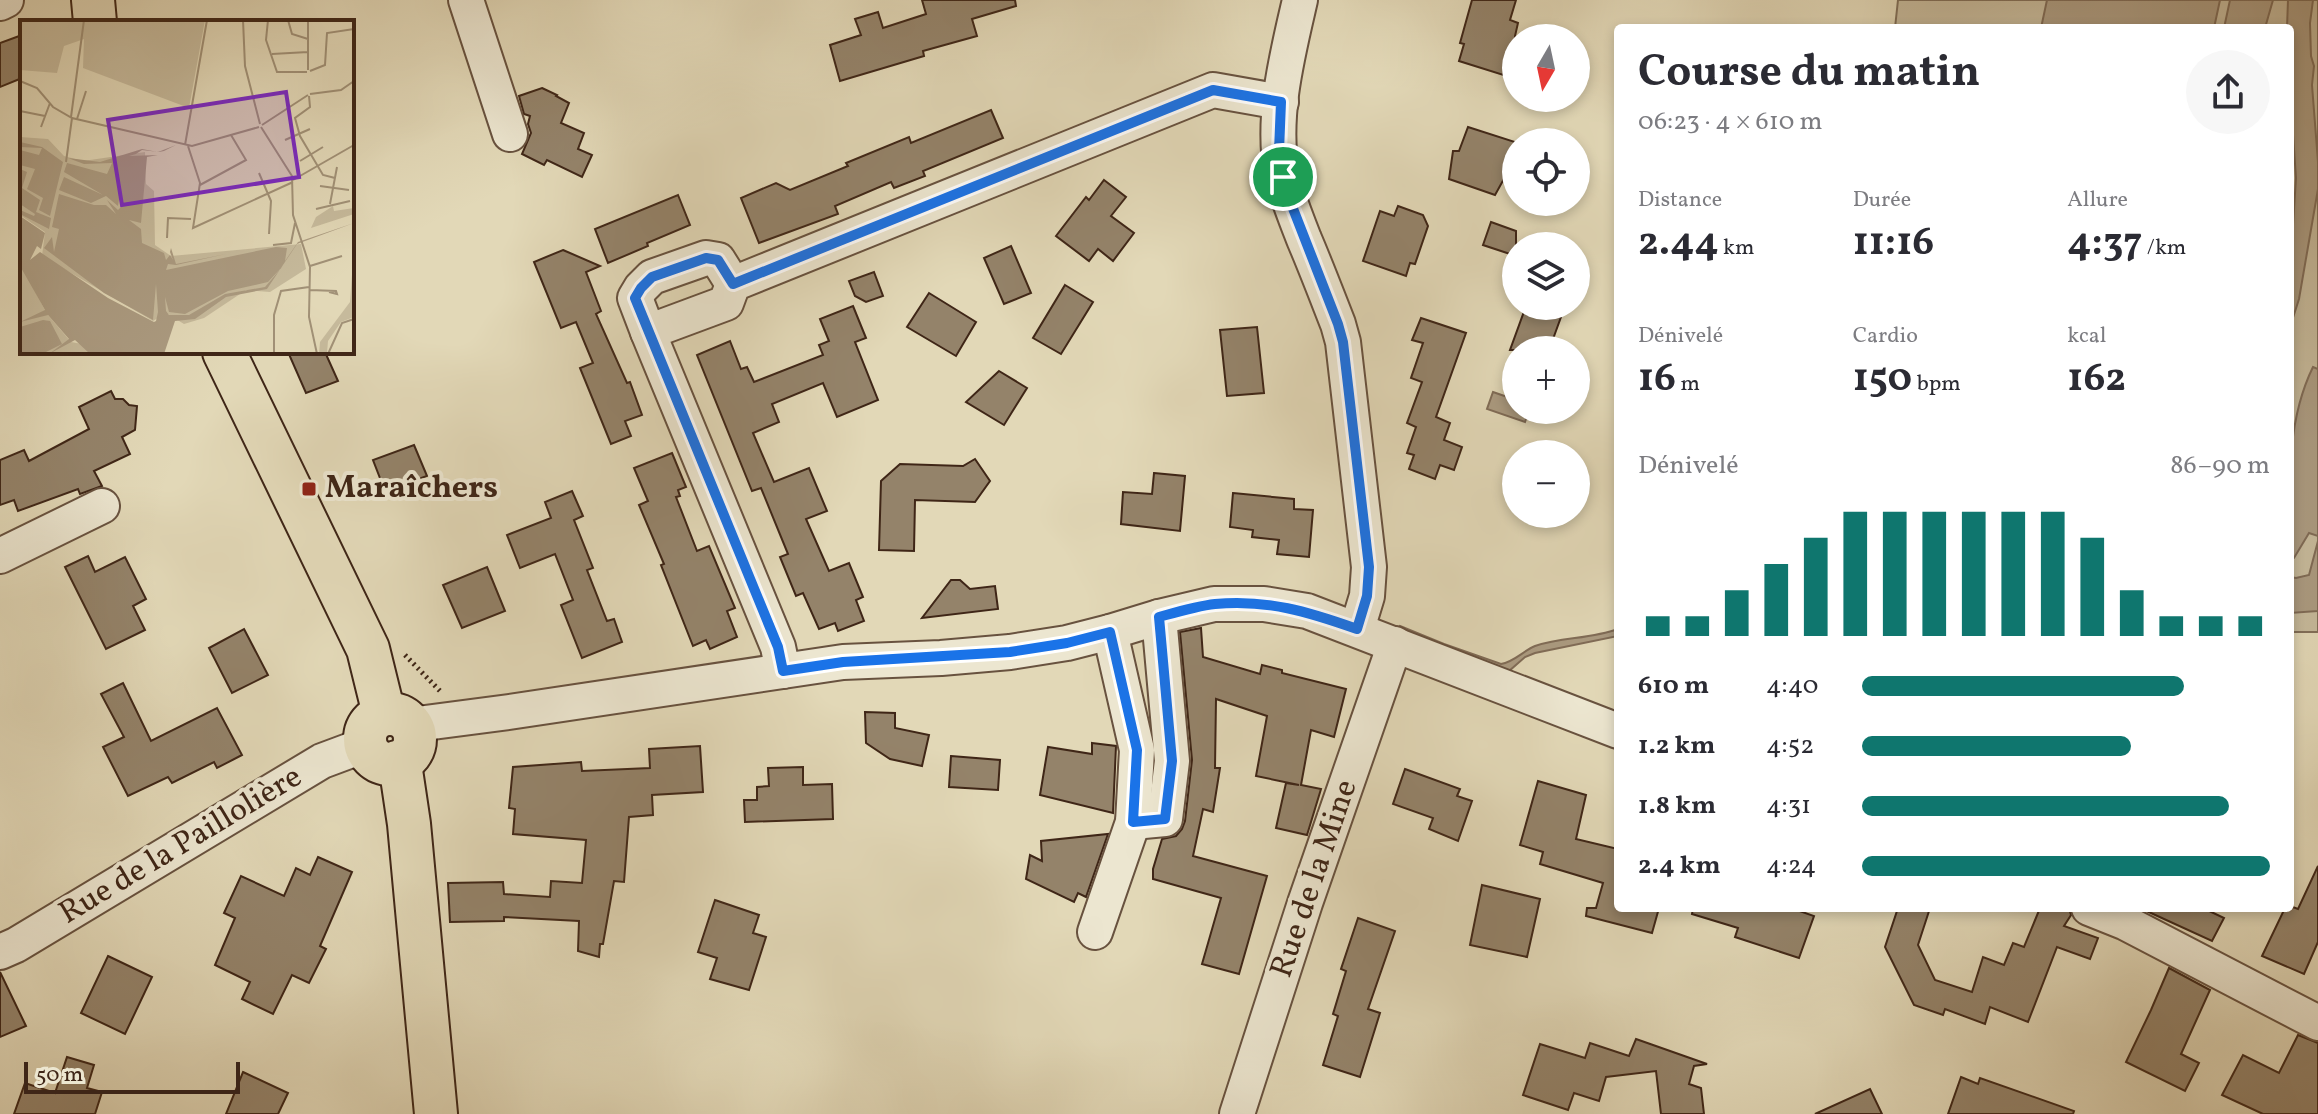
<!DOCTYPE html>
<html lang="fr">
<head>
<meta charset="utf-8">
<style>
  :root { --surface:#fff; --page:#f7f7f7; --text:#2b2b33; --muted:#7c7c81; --accent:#0f766e }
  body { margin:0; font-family:Vollkorn,serif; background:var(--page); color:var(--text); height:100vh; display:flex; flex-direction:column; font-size:30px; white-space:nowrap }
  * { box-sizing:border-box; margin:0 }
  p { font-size:26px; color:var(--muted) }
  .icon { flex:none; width:44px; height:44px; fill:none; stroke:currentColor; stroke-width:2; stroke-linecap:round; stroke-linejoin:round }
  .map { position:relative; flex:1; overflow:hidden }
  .panel { position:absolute; left:1614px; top:24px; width:680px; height:888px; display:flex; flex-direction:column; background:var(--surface); border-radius:8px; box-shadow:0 4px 12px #0003 }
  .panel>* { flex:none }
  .needle { width:52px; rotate:189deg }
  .tools { position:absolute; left:1502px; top:24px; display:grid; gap:16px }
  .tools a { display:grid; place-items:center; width:88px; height:88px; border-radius:50%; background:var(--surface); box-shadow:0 4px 12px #0003; font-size:40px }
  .scale { position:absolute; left:24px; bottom:20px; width:216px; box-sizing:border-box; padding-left:8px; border:4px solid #3f2617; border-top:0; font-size:22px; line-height:28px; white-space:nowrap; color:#3f2617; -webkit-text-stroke:6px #ece6d0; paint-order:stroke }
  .pin { position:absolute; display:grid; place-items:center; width:68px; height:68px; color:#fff; margin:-34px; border:4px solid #fff; border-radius:50%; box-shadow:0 2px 8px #0007 }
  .round { display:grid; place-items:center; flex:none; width:84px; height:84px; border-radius:42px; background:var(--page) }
  .overview { display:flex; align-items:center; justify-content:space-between; height:136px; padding:0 24px }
  h1 { font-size:44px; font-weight:700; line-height:60px }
  .figures { display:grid; grid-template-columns:repeat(3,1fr); gap:12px; height:136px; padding:8px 24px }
  .figures div { display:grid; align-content:center }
  .figures b { font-size:40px; font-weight:700 }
  .figures small { font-size:22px; font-weight:400 }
  .figures p { font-size:22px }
  .chart { height:224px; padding:16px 24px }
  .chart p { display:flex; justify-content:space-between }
  .chart svg { width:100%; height:144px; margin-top:8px; stroke:var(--accent); stroke-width:6 }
  ul { padding:0 24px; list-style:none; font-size:26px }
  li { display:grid; grid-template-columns:128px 96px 1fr; align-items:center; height:60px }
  li i { height:20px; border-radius:10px; background:var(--accent) }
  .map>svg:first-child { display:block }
  .green { fill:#c6ba9c; stroke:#82705a; stroke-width:2 }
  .water { fill:#ab9b81; stroke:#806c57; stroke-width:2 }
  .building { fill:#94836a; stroke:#3f2617; stroke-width:2 }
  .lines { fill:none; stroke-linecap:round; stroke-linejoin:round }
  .minor-casing { stroke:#68523f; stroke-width:38 }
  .major-casing { stroke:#3f2617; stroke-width:46 }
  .path { stroke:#3f2617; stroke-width:5; stroke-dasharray:2 4; stroke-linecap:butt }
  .minor { stroke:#ece6d0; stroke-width:34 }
  .major { stroke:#e2d8b7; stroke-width:42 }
  .route-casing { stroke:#fff; stroke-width:16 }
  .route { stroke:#1a73e8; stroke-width:10 }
  .poi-dot { fill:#8f2418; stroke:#ece6d0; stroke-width:3 }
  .labels { text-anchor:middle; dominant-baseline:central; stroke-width:8; stroke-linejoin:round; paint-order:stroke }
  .poi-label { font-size:32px; font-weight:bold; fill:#3f2617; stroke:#ece6d0; text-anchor:start }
  .street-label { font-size:32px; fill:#3f2617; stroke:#ece6d0 }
  .inset-road { fill:none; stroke:#a19177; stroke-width:2 }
  .view { fill:#7b2cbf; fill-opacity:0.15; stroke:#7b2cbf; stroke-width:4 }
  .inset-edge { fill:none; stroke:#3f2617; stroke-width:4 }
</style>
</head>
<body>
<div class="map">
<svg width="2318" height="1114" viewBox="0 0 2318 1114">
  <rect width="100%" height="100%" fill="#e2d8b7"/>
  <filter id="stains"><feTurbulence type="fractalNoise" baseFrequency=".0025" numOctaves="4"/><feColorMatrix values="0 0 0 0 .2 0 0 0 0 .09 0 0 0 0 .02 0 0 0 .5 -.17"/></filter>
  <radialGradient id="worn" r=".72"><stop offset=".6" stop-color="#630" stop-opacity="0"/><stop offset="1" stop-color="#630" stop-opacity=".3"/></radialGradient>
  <polygon class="green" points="1898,0 2318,0 2318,632 2290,632 2290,28 1895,28"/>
  <g class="water">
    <polygon points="2047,0 2220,0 2214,28 2041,28"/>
    <polygon points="2230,0 2273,0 2265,28 2224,28"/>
    <polygon points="2288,0 2313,0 2310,23 2311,56 2314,66 2312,85 2318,162 2318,189 2299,299 2290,327 2290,271 2296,178 2290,92 2290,28 2287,28"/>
    <path d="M2313,367l5,2v167l-9,-3 -15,25 -4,1c0,-64 -6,-133 23,-192z"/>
    <polygon points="1493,392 1516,400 1516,410 1529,410 1525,422 1487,409"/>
    <polygon points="2318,541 2318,611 2290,613 2290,577 2296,578 2309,575"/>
    <path d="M1400,626l44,18 57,20c13,-2 22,-13 34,-18 27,-9 56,-7 83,-17v7l-83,17 -10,4 -16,14 -110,-42z"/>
  </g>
  <g class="building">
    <polygon points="922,0 1015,0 1016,6 972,19 977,36 923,51 924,56 840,81 830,45 861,35 855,19 878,12 883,28 926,14"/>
    <polygon points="1472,0 1516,0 1510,20 1518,23 1515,36 1516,79 1459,61 1464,44 1460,43"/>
    <polygon points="22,35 22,78 0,87 0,43"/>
    <polygon points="542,88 557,95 556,96 569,103 561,123 584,133 578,149 592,155 582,177 547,160 544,165 522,154 531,133 528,124 530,116 524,114 519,96"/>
    <polygon points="991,110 1003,138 923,171 925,176 894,188 891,182 835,206 838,214 759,243 741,198 776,183 790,190 848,166 846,163 909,137 911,143"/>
    <polygon points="1468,127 1515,142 1505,166 1510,168 1495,195 1449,179 1453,151 1459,151"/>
    <polygon points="1104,180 1126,197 1111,216 1134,233 1113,261 1098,249 1089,261 1056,236 1086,197 1089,200"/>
    <polygon points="678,195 690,225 647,243 648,246 608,263 595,229"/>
    <polygon points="1398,206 1423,215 1428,226 1415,264 1410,263 1406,276 1363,261 1380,211 1394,216"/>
    <polygon points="1491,222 1516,231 1516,256 1483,245"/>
    <polygon points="1011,246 1031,293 1004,304 984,258"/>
    <polygon points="563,250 600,266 586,272 601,311 596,314 627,383 630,382 642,415 625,421 631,436 611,444 580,368 593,363 576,322 561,328 534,262"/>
    <polygon points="874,272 883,296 866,302 855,296 849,281"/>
    <polygon points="1065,285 1093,302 1061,354 1033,338"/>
    <polygon points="929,293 976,322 956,356 907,327"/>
    <polygon points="853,306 866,338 855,342 878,400 837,417 823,383 772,404 779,422 753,433 774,482 809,468 827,511 806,519 829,571 849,563 863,597 856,600 864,621 838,631 835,623 819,629 803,593 796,596 780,557 788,554 761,488 752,491 697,355 730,341 741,369 747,367 754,382 823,355 819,345 829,341 820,319"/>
    <polygon points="1526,306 1565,306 1549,350 1510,350"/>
    <polygon points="1421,318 1466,333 1436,417 1450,423 1444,440 1462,447 1454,470 1440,465 1435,479 1409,469 1414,455 1407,453 1416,427 1407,423 1422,382 1411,378 1423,343 1412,340"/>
    <polygon points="1257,327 1264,393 1227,396 1220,330"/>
    <polygon points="288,352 325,352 338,381 306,393"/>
    <polygon points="999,371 1027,388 1004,425 966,402"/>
    <polygon points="111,391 115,399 123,399 129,405 137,406 135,430 122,437 130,454 94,471 102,486 80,494 78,489 18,511 14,500 0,505 0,460 24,450 29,461 89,429 79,407"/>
    <polygon points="414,445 427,476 385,491 373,460"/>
    <polygon points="672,453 686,487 678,490 680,496 676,497 697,551 709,546 735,608 727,611 737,637 710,649 706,640 693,646 661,565 664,564 639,505 648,501 634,468"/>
    <polygon points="975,459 990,481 975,502 915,500 914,551 879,550 881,481 900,464 963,466"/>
    <polygon points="1154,473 1185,476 1180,531 1121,524 1123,492 1152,494"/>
    <polygon points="572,491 583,516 574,520 593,568 587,570 607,621 614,619 622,642 582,658 561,605 573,600 555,554 520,568 507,535 551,518 545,502"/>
    <polygon points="1233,493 1294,499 1294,509 1313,510 1309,557 1277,554 1279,540 1252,537 1253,530 1230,527"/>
    <polygon points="88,556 95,572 125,557 146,599 133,606 145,630 106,649 65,567"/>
    <polygon points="487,567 505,611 462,628 443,585"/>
    <polygon points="951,580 960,580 970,589 995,586 998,609 922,618"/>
    <polygon points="1201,628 1203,657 1260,674 1262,665 1282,670 1282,673 1346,689 1334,737 1311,730 1301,785 1321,789 1307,835 1276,828 1286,783 1299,785 1256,776 1267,716 1216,699 1215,768 1220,768 1213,812 1203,809 1193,856 1267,876 1239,974 1202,964 1221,898 1153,879 1153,869 1162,839 1176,836 1182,829 1185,821 1192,760 1180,632"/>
    <polygon points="244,629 268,675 232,693 209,648"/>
    <polygon points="123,683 151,741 217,708 242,755 217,768 214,762 172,783 168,777 128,796 103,747 124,737 101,694"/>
    <polygon points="865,712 895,713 895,728 929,735 922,766 890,759 866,743"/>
    <polygon points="1092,743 1116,746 1113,813 1040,795 1048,747 1092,754"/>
    <polygon points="700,746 703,792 652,795 653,815 629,817 624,882 614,881 603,944 600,944 599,957 578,951 579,921 504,917 504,921 450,922 448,883 503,882 504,894 550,897 551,881 582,883 586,840 513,834 515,809 509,808 513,767 581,762 582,771 650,768 649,749"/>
    <polygon points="951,756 1000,760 998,790 949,787"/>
    <polygon points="803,767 803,785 832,784 833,819 745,822 744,800 757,800 757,787 769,786 768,768"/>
    <polygon points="1405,769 1460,789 1457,796 1472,801 1458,841 1429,829 1433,818 1393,804"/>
    <polygon points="1538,781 1586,795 1576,839 1618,849 1618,908 1659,908 1652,933 1586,916 1587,908 1596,908 1603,883 1540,864 1543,852 1520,845"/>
    <polygon points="1108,834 1086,897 1078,893 1074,902 1026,879 1030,855 1042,861 1041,841"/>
    <polygon points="318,857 352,872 320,946 326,949 309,983 292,975 273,1014 242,999 250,982 215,965 235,918 224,913 241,876 284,896 296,868 310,875"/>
    <polygon points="2318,866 2318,942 2304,974 2262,956 2285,908 2290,908 2290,906 2298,909"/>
    <polygon points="1482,885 1540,899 1527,957 1470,945"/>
    <polygon points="715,900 759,915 753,933 766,937 749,990 710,979 717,958 698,952"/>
    <polygon points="1693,908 1791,908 1814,916 1799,958 1735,937 1738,928 1692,914"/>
    <polygon points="1898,908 1930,908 1918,945 1935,980 1972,992 1983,957 2004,965 2013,943 2024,947 2040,908 2069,908 2071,915 2064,926 2098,938 2090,959 2057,947 2028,1022 1990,1007 1985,1024 1945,1009 1943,1015 1914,1005 1885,947"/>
    <polygon points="2140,908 2203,908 2224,918 2212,941"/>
    <polygon points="1358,918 1395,931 1368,1009 1380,1013 1360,1077 1323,1065 1338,1016 1333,1014 1346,971 1341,969"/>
    <polygon points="108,956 152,977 125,1034 81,1013"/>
    <polygon points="2169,968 2210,990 2181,1054 2199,1063 2185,1091 2126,1062 2151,1010"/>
    <polygon points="0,972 26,1026 0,1037"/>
    <polygon points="2298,1035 2318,1043 2318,1114 2263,1114 2222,1095 2243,1055 2279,1073"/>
    <polygon points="1636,1039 1707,1064 1694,1066 1689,1084 1701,1088 1704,1114 1661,1114 1656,1071 1606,1077 1599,1101 1574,1093 1568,1110 1523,1095 1540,1044 1585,1058 1590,1043 1629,1056"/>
    <polygon points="67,1057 94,1065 87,1088 102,1092 95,1114 14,1114 25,1083 55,1093"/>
    <polygon points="243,1072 288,1093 278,1114 226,1114"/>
    <polygon points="1961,1077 1978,1084 1980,1078 2074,1111 2073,1114 1948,1114"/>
    <polygon points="1870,1089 1882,1114 1815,1114"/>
  </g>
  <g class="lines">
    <defs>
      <g id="minor">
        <polyline points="466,0 510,134"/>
        <path d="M1300,0c-13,56 -29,118 -18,175 5,22 14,43 22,64 12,28 23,57 34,85l5,18 26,225 -2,29 -10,33"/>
        <polyline points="0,3 6,0"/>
        <polyline points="648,332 635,298 641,288 652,277 706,258 718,260 733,284"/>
        <polyline points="0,556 102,506"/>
        <polyline points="783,671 778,647 648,332 726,303 733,284 1213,90 1281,102"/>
        <polyline points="412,728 425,723 509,712 843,662 941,658 1010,652 1067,643 1110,632 1159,617 1214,604 1264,604 1307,611 1618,731"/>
        <polyline points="1133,822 1165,819 1172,761 1159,617"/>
        <polyline points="2089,908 2124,922 2318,1023"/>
        <polyline points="1095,932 1133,822 1137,750 1110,632"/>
        <polyline points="0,952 16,945 322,761 365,745"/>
        <polyline points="1237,1114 1305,903 1395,644"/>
      </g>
      <g id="major">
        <polyline points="93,0 95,22"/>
        <polyline points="224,352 368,649 384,714"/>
        <circle cx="390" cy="739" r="25"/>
        <polyline points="397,762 402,777 409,824 436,1114"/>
      </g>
    </defs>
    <use href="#minor" class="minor-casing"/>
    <use href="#major" class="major-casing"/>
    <polyline class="path" points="405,655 440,691"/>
    <use href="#minor" class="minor"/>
    <use href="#major" class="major"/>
  </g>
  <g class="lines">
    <defs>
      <path id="route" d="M1213,90l68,12 -2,49 4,26 9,29 46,118 5,18 26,225 -2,29 -10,33c-48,-17 -90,-30 -142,-25 -18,2 -38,8 -56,13l13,144 -7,58 -32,3 4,-72 -27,-118 -43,11 -57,9 -167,10 -60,9 -5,-24 -143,-349 6,-10 11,-11 54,-19 12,2 15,24z"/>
    </defs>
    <use href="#route" class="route-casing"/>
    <use href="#route" class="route"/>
  </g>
  <rect class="poi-dot" x="301" y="481" width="16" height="16" rx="4"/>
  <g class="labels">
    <g class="poi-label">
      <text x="325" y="489">Maraîchers</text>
    </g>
    <g class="street-label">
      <text transform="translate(181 846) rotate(-31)">Rue de la Paillolière</text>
      <text transform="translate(1315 879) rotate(-71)">Rue de la Mine</text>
    </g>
  </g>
  <g transform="translate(20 20)">
    <rect width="334" height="334" fill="#e2d8b7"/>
    <path d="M0,0h185l-16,88 -106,-40 1,-29 -20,7 -7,27 -37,-3zM0,117l28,2 16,17 19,5 62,-9 1,32 8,7 1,54 16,11 130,-12 5,25 -36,23 -24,-2 -42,28 -20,6 -18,-11 -13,8 -111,-65 3,-24 -25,-17zM313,186l1,5 20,-3v6l-43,14 5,-11zM334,227v70l-13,5 -13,19 -1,12 -8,1 1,-12 30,-40zM0,243l27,51 24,28 11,2 8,10h-70z" fill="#c6ba9c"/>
    <path d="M0,122l22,5 21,15 -13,54 -11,-6 4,-12 -16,-9 8,-20 -15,-4v-15l19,5 3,-7 -22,-1zM156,125l-12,6 -5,1 -17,-2 -6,4 -7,2 29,-1 -11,2 -6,66 -12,-3 12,9 1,14 22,10 2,7 4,-5 3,5 -3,-8 1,-4 5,16 50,-10 -50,11 -8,-1 -2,6 110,-23 11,1 -2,13 13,-19 56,-19 -57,21 -30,45 -41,8 -31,22 -20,2 -11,33h-74l-15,-14 -26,14 20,-15 -21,-24 -28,7 25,-12 -25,-44v-50l25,17 -4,16 -4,-3 -7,14 10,-8 68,46 46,24 2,-1 2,-9 -2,-28 -3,36 -49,-27 -60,-45 8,-11 2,15 5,-23 -7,-2 7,-33 35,11h12l10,9 -9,-14 11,10 4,-4 -2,-12 -2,12 -12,-10 -15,7 -32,-13 5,-13 39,18 -39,-23 3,-9 40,11 5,-11 -28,1 -16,-6 32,4 42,-13 16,3zM263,246l-18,21 -40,7 -36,21h-20l-3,-4 -1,-14 4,15 16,2 43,-23 40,-9zM0,149l7,3 -5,16 18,12 -4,12 15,6 -2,11 -29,-15v-4l14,6 1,-2 -15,-10zM23,300l7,1 12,23 -20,10h-22v-27z" fill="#ab9b81" fill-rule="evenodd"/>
    <path class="inset-road" d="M223,0l2,46 15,58M248,0l-2,20 11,32h30M268,0l4,14 16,5M288,0v50M252,34l36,-2M290,51l15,-6 2,-32 27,-4M0,61l17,7 16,19 19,11 120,28 67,-19M290,74l31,-4 13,-9M289,76l1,11 -15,11 5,18 23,39 12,3M0,91l25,5M51,97l13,-97M57,99l9,-28M242,105l46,-30M21,107l9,-24M241,107l31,49 1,39 17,52 -1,50 8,37M265,120l25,-11M165,125l22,-125M168,126l12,37 -7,45 100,-46M280,141l23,-14M46,142l6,-44M239,153l12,28 -2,33M273,160l61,-35M180,165l46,-25 -15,-25M300,166l29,4M310,184l7,-37M296,189l34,-8M147,218l1,-20 23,1M253,225l18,-2 4,-20M290,246l32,-10M290,270l26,1 1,3 -8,-2M254,334v-39l7,-24 28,-4M308,334l14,-31 12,-4"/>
    <path class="view" d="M266,72l13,85 -177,28 -14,-85z"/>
    <rect width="334" height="334" class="inset-edge"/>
  </g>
  <rect width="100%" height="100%" filter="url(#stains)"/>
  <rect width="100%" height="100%" fill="url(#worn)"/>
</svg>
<div class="tools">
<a><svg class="needle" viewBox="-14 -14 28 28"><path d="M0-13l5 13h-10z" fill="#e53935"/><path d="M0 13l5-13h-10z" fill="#7c7c81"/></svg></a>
<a><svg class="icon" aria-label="locate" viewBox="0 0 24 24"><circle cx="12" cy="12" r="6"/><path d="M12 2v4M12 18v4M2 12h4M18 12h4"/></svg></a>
<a><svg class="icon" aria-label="layers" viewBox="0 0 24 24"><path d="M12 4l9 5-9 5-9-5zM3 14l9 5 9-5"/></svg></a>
<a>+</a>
<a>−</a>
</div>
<div class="scale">50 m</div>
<div class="pin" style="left:1283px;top:177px;background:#1e9e55"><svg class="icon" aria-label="arrive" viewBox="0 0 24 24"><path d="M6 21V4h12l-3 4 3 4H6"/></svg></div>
<section class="panel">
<div class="overview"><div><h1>Course du matin</h1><p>06:23 · 4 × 610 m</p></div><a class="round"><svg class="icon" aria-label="share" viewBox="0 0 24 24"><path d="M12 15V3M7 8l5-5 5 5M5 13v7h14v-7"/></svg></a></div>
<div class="figures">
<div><p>Distance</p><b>2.44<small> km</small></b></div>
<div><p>Durée</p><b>11:16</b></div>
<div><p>Allure</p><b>4:37<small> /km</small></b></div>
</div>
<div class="figures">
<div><p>Dénivelé</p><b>16<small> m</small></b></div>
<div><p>Cardio</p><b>150<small> bpm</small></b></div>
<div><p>kcal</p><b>162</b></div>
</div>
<div class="chart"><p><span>Dénivelé</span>86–90 m</p>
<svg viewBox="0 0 160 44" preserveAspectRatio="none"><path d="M5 44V38M15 44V38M25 44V30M35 44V22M45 44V14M55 44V6M65 44V6M75 44V6M85 44V6M95 44V6M105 44V6M115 44V14M125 44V30M135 44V38M145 44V38M155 44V38"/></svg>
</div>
<ul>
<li><b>610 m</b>4:40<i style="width:79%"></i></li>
<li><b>1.2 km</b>4:52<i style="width:66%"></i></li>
<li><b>1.8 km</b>4:31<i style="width:90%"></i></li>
<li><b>2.4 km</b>4:24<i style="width:100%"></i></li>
</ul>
</section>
</div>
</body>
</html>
